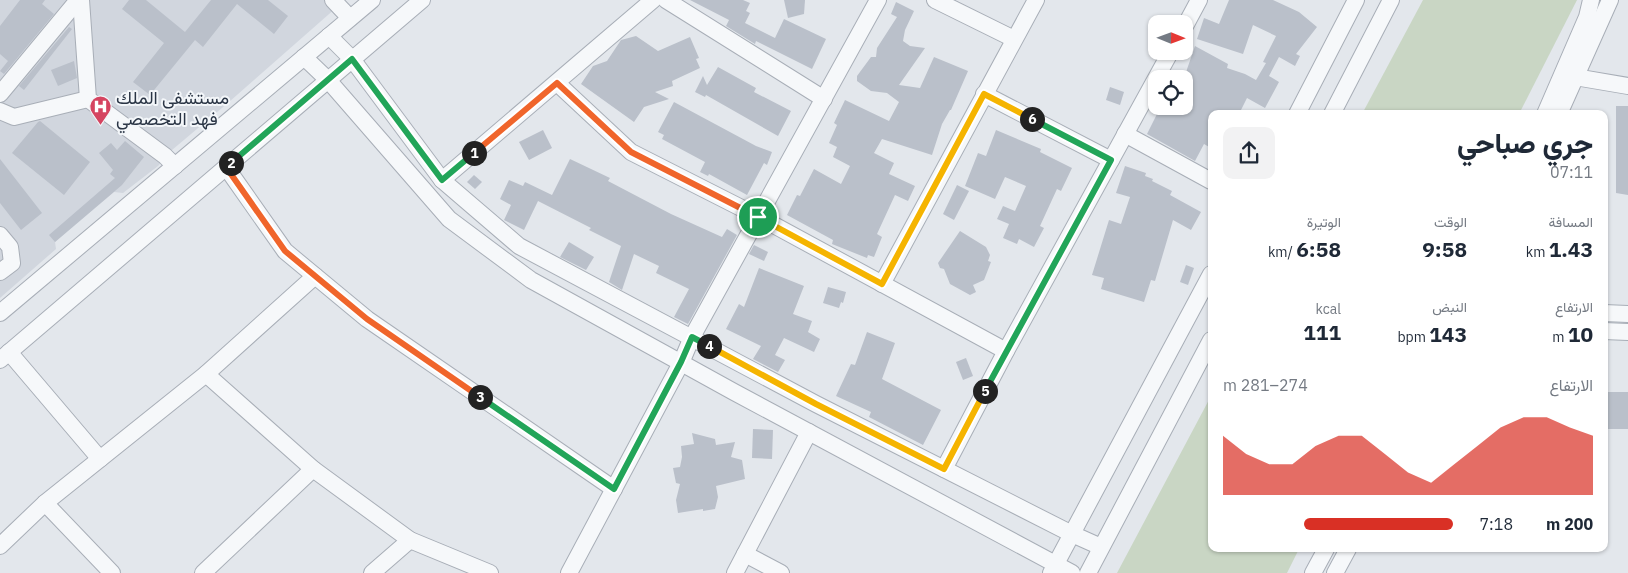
<!DOCTYPE html>
<html lang="ar">
<head>
<meta charset="utf-8">
<style>
  :root { --surface:#fff; --page:#f2f2f3; --text:#1f2937; --muted:#747a83; --accent:#d93025 }
  body { margin:0; font-family:"IBM Plex Sans",Vazirmatn,sans-serif; background:var(--page); color:var(--text); direction:rtl; height:100vh; display:flex; flex-direction:column; font-size:19px; white-space:nowrap }
  * { box-sizing:border-box; margin:0 }
  p { font-size:16px; color:var(--muted) }
  .icon { flex:none; width:28px; height:28px; fill:none; stroke:currentColor; stroke-width:2; stroke-linecap:round; stroke-linejoin:round }
  .map { position:relative; flex:1; overflow:hidden; direction:ltr }
  .side { position:absolute; left:1208px; top:110px; width:400px; height:442px; display:flex; flex-direction:column; background:var(--surface); border-radius:10px; box-shadow:0 1px 4px #0004; direction:rtl }
  .side>* { flex:none }
  .needle { width:32px; rotate:91deg }
  .tools { position:absolute; left:1148px; top:15px; display:grid; gap:10px }
  .tools a { display:grid; place-items:center; width:45px; height:45px; border-radius:10px; background:var(--surface); box-shadow:0 1px 4px #0004; font-size:25px }
  .pin { position:absolute; display:grid; place-items:center; width:42px; height:42px; color:#fff; margin:-21px; border:2px solid #fff; border-radius:50%; box-shadow:0 1px 5px #0007 }
  .km { position:absolute; width:25px; height:25px; margin:-12px; border-radius:50%; background:#222; color:#fff; font-size:14px; line-height:25px; text-align:center }
  .round { display:grid; place-items:center; flex:none; width:52px; height:52px; border-radius:10px; background:var(--page) }
  .head { display:flex; align-items:center; justify-content:space-between; height:85px; padding:0 15px }
  h1 { font-size:28px; font-weight:800; line-height:38px }
  .stats { display:grid; grid-template-columns:repeat(3,1fr); gap:8px; height:85px; padding:5px 15px }
  .stats div { display:grid; align-content:center }
  .stats b { font-size:21px; font-weight:800 }
  .stats small { font-size:14px; font-weight:400 }
  .stats p { font-size:14px }
  .chart { height:140px; padding:10px 15px }
  .chart p { display:flex; justify-content:space-between }
  .chart svg { width:100%; height:90px; margin-top:5px; fill:var(--accent); opacity:.7 }
  ul { padding:0 15px; list-style:none; font-size:16px }
  li { display:grid; grid-template-columns:80px 60px 1fr; align-items:center; height:38px }
  li i { height:12px; border-radius:6px; background:var(--accent) }
  .map>svg:first-child { display:block }
  .built { fill:#d1d6de }
  .green { fill:#c9d6c4 }
  .building { fill:#bac0ca }
  .lines { fill:none; stroke-linecap:round; stroke-linejoin:round }
  .minor-casing { stroke:#a8aeb7; stroke-width:18 }
  .minor { stroke:#f6f8fa; stroke-width:16 }
  .split-1-casing { stroke:#fff; stroke-width:10 }
  .split-2-casing { stroke:#fff; stroke-width:10 }
  .split-3-casing { stroke:#fff; stroke-width:10 }
  .split-4-casing { stroke:#fff; stroke-width:10 }
  .split-5-casing { stroke:#fff; stroke-width:10 }
  .split-6-casing { stroke:#fff; stroke-width:10 }
  .split-7-casing { stroke:#fff; stroke-width:10 }
  .split-1 { stroke:#f0652b; stroke-width:6 }
  .split-2 { stroke:#22a559; stroke-width:6 }
  .split-3 { stroke:#f0652b; stroke-width:6 }
  .split-4 { stroke:#22a559; stroke-width:6 }
  .split-5 { stroke:#f5b400; stroke-width:6 }
  .split-6 { stroke:#22a559; stroke-width:6 }
  .split-7 { stroke:#f5b400; stroke-width:6 }
  .labels { text-anchor:middle; dominant-baseline:central; stroke-width:4; stroke-linejoin:round; paint-order:stroke }
  .poi-label { font-size:18px; fill:#2a3545; stroke:#f3f6f9; text-anchor:start }
</style>
</head>
<body>
<div class="map">
<svg width="1628" height="573" viewBox="0 0 1628 573">
  <rect width="100%" height="100%" fill="#e3e7ec"/>
  <polygon class="built" points="0,0 345,0 229,102 172,150 158,166 123,193 114,192 55,242 56,249 0,298"/>
  <g class="green">
    <polygon points="1423,0 1577,0 1519,114 1362,114"/>
    <polygon points="1211,396 1211,549 1299,549 1287,573 1117,573"/>
  </g>
  <g class="building">
    <polygon points="20,0 45,0 42,4 54,14 4,74 0,71 8,61 0,54 0,26"/>
    <polygon points="129,0 146,0 185,32 211,0 268,0 288,16 274,34 237,4 203,47 195,40 150,95 133,82 164,43 122,9"/>
    <polygon points="690,0 743,0 750,3 746,11 750,13 745,23 775,38 784,19 826,39 812,69 756,41 755,44 726,26 729,20"/>
    <polygon points="784,0 805,0 804,14 788,18"/>
    <polygon points="1229,0 1273,0 1299,12 1317,27 1296,54 1300,56 1295,66 1279,57 1269,76 1279,82 1265,108 1247,98 1239,114 1211,114 1211,148 1204,144 1195,161 1147,134 1161,106 1184,106 1184,78 1195,46 1228,64 1227,68 1245,74 1256,80 1266,63 1263,62 1276,36 1253,25 1243,54 1197,39 1204,18 1219,24"/>
    <polygon points="896,2 914,11 905,30 903,41 910,46 925,48 899,85 920,88 934,57 968,71 951,110 950,110 942,124 932,155 882,139 874,153 894,163 889,174 915,186 908,201 895,195 877,234 882,237 874,257 868,255 867,258 832,244 833,240 787,215 797,195 800,196 814,169 841,184 850,166 833,157 837,147 829,143 837,125 834,123 845,100 889,121 899,102 887,93 871,91 857,81 857,76 871,57 876,57 877,48 897,17 891,14"/>
    <polygon points="69,27 72,29 24,90 19,86"/>
    <polygon points="636,36 658,51 690,37 699,58 696,59 700,68 672,81 673,86 655,92 669,99 644,107 634,122 581,84 593,66 607,61 621,40"/>
    <polygon points="74,61 77,78 58,86 51,70"/>
    <polygon points="718,67 756,88 754,92 791,111 778,136 706,95 705,97 695,92 703,76 707,85"/>
    <polygon points="1110,87 1124,92 1120,105 1106,100"/>
    <polygon points="674,102 756,146 772,152 767,165 764,163 747,195 709,174 708,176 700,172 705,162 662,139 664,135 658,132"/>
    <polygon points="1616,106 1628,106 1628,195 1616,193"/>
    <polygon points="40,121 90,162 64,195 12,153 38,122"/>
    <polygon points="543,130 552,148 529,160 519,142"/>
    <polygon points="996,130 1041,149 1040,152 1072,168 1061,191 1057,189 1040,226 1044,228 1034,247 1019,239 1017,244 1003,238 1009,224 997,219 1003,206 1015,211 1026,186 1005,177 995,199 965,186 978,153 986,156"/>
    <polygon points="125,141 144,157 122,185 55,242 49,235 115,178 110,174 113,170 99,153 111,143 117,150"/>
    <polygon points="0,159 42,213 21,230 0,203"/>
    <polygon points="570,159 610,178 608,181 671,214 722,237 727,229 737,235 688,324 674,317 689,289 656,273 659,266 634,254 622,290 609,282 621,246 589,230 591,228 538,201 524,230 504,220 511,205 500,199 509,180 523,186 525,182 552,195"/>
    <polygon points="1125,166 1146,173 1145,176 1153,179 1152,181 1172,191 1170,195 1201,212 1191,230 1173,220 1155,281 1151,280 1144,302 1101,289 1104,278 1092,275 1109,220 1121,224 1130,197 1116,193"/>
    <polygon points="474,175 482,182 475,189 467,182"/>
    <polygon points="957,185 969,191 954,220 943,214"/>
    <polygon points="960,231 986,247 990,255 988,261 991,262 984,280 973,285 976,292 970,295 950,284 944,269 940,268 938,263"/>
    <polygon points="569,242 594,257 586,270 560,257"/>
    <polygon points="754,245 768,252 764,261 749,254"/>
    <polygon points="1186,265 1194,268 1188,285 1180,282"/>
    <polygon points="759,268 804,286 793,314 812,321 808,332 820,339 814,352 784,338 775,355 785,360 778,372 753,359 761,346 726,329 739,304 744,307"/>
    <polygon points="828,287 846,292 843,303 841,302 839,308 823,303"/>
    <polygon points="867,332 895,343 882,379 941,410 923,445 869,417 871,412 836,396 851,364 855,365"/>
    <polygon points="966,358 973,376 963,380 956,362"/>
    <rect x="1604" y="392" width="24" height="37"/>
    <polygon points="753,429 773,430 772,459 752,458"/>
    <polygon points="692,433 715,439 716,445 735,442 731,457 742,460 745,479 716,486 718,497 715,509 703,511 703,509 678,513 676,500 680,484 676,483 673,468 680,467 682,457 681,446 694,444"/>
  </g>
  <g class="lines">
    <defs>
      <g id="minor">
        <polyline points="81,0 88,99 165,156 175,166"/>
        <polyline points="333,0 350,18"/>
        <polyline points="666,0 824,99"/>
        <polyline points="935,0 1014,39"/>
        <polyline points="1184,28 1199,0"/>
        <polyline points="329,36 352,59 442,180 519,246 816,404 1072,534 1101,547"/>
        <polyline points="304,57 328,80 449,219 531,280 734,392 1072,573"/>
        <polyline points="1575,77 1628,86"/>
        <polyline points="557,83 631,152 759,217 1006,351"/>
        <polyline points="0,94 78,0"/>
        <polyline points="984,94 1111,160"/>
        <polyline points="0,111 14,117 88,99"/>
        <polyline points="1297,114 1356,0"/>
        <polyline points="1332,114 1391,0"/>
        <polyline points="1545,114 1587,17 1591,0"/>
        <polyline points="1559,114 1610,0"/>
        <polyline points="1125,134 1211,181"/>
        <polyline points="226,167 285,251 367,319 614,489"/>
        <polyline points="442,180 653,0"/>
        <polyline points="0,235 10,247 12,263 0,272"/>
        <polyline points="882,284 1036,0"/>
        <polyline points="0,313 372,0"/>
        <polyline points="1604,313 1628,314"/>
        <polyline points="1604,331 1628,332"/>
        <polyline points="9,352 100,459"/>
        <polyline points="0,360 422,0"/>
        <polyline points="206,374 313,469 410,540 490,573"/>
        <polyline points="944,469 1006,351 1171,51"/>
        <polyline points="45,503 112,573"/>
        <polyline points="0,546 45,503 206,374 315,276"/>
        <polyline points="745,554 781,573"/>
        <polyline points="203,573 313,469"/>
        <polyline points="372,573 410,540"/>
        <polyline points="569,573 681,363 692,337 878,0"/>
        <polyline points="735,573 809,432"/>
        <polyline points="1051,573 1211,274"/>
        <polyline points="1088,573 1211,340"/>
        <polyline points="1313,573 1326,549"/>
        <polyline points="1335,573 1348,549"/>
      </g>
    </defs>
    <use href="#minor" class="minor-casing"/>
    <use href="#minor" class="minor"/>
  </g>
  <g class="lines">
    <defs>
      <polyline id="split-1" points="474,153 557,83 631,152 758,217"/>
      <polyline id="split-2" points="231,163 352,59 442,180 474,153"/>
      <polyline id="split-3" points="231,163 226,167 285,251 367,319 480,397"/>
      <polyline id="split-4" points="480,397 614,489 681,362 692,337 709,346"/>
      <polyline id="split-5" points="709,346 816,404 944,469 985,391"/>
      <polyline id="split-6" points="985,391 1111,160 1032,119"/>
      <polyline id="split-7" points="758,217 882,284 984,94 1032,119"/>
    </defs>
    <use href="#split-1" class="split-1-casing"/>
    <use href="#split-2" class="split-2-casing"/>
    <use href="#split-3" class="split-3-casing"/>
    <use href="#split-4" class="split-4-casing"/>
    <use href="#split-5" class="split-5-casing"/>
    <use href="#split-6" class="split-6-casing"/>
    <use href="#split-7" class="split-7-casing"/>
    <use href="#split-1" class="split-1"/>
    <use href="#split-2" class="split-2"/>
    <use href="#split-3" class="split-3"/>
    <use href="#split-4" class="split-4"/>
    <use href="#split-5" class="split-5"/>
    <use href="#split-6" class="split-6"/>
    <use href="#split-7" class="split-7"/>
  </g>
  <defs>
    <symbol id="hospital-pin" viewBox="-11 -11 22 30"><path d="M0 17L-7.5 6A9.5 9.5 0 1 1 7.5 6Z" fill="#d54460" stroke="#f3f6f9"/><path d="M-5-5h3v3.5h4V-5h3V5h-3V1.5h-4V5h-3Z" fill="#fff"/></symbol>
  </defs>
  <g fill-rule="evenodd">
    <use href="#hospital-pin" x="88" y="94" width="25" height="34"/>
  </g>
  <g class="labels">
    <g class="poi-label">
      <text x="116" y="97">مستشفى الملك<tspan x="116" dy="21">فهد التخصصي</tspan></text>
    </g>
  </g>
</svg>
<div class="tools">
<a><svg class="needle" viewBox="-14 -14 28 28"><path d="M0-13l5 13h-10z" fill="#e53935"/><path d="M0 13l5-13h-10z" fill="#747a83"/></svg></a>
<a><svg class="icon" aria-label="locate" viewBox="0 0 24 24"><circle cx="12" cy="12" r="6"/><path d="M12 2v4M12 18v4M2 12h4M18 12h4"/></svg></a>
</div>
<div class="pin" style="left:758px;top:217px;background:#1e9e55"><svg class="icon" aria-label="arrive" viewBox="0 0 24 24"><path d="M6 21V4h12l-3 4 3 4H6"/></svg></div>
<b class="km" style="left:474px;top:153px">1</b>
<b class="km" style="left:231px;top:163px">2</b>
<b class="km" style="left:480px;top:397px">3</b>
<b class="km" style="left:709px;top:346px">4</b>
<b class="km" style="left:985px;top:391px">5</b>
<b class="km" style="left:1032px;top:119px">6</b>
<section class="side">
<div class="head"><div><h1>جري صباحي</h1><p>07:11</p></div><a class="round"><svg class="icon" aria-label="share" viewBox="0 0 24 24"><path d="M12 15V3M7 8l5-5 5 5M5 13v7h14v-7"/></svg></a></div>
<div class="stats">
<div><p>المسافة</p><b>1.43<small> km</small></b></div>
<div><p>الوقت</p><b>9:58</b></div>
<div><p>الوتيرة</p><b>6:58<small> /km</small></b></div>
</div>
<div class="stats">
<div><p>الارتفاع</p><b>10<small> m</small></b></div>
<div><p>النبض</p><b>143<small> bpm</small></b></div>
<div><p>kcal</p><b>111</b></div>
</div>
<div class="chart"><p><span>الارتفاع</span>274–281 m</p>
<svg viewBox="0 0 160 44" preserveAspectRatio="none"><path d="M0 44V15L10 24L20 29L30 29L40 20L50 15L60 15L70 24L80 33L90 38L100 29L110 20L120 11L130 6L140 6L150 11L160 15V44z"/></svg>
</div>
<ul>
<li><b>200 m</b>7:18<i style="width:65%"></i></li>
</ul>
</section>
</div>
</body>
</html>
